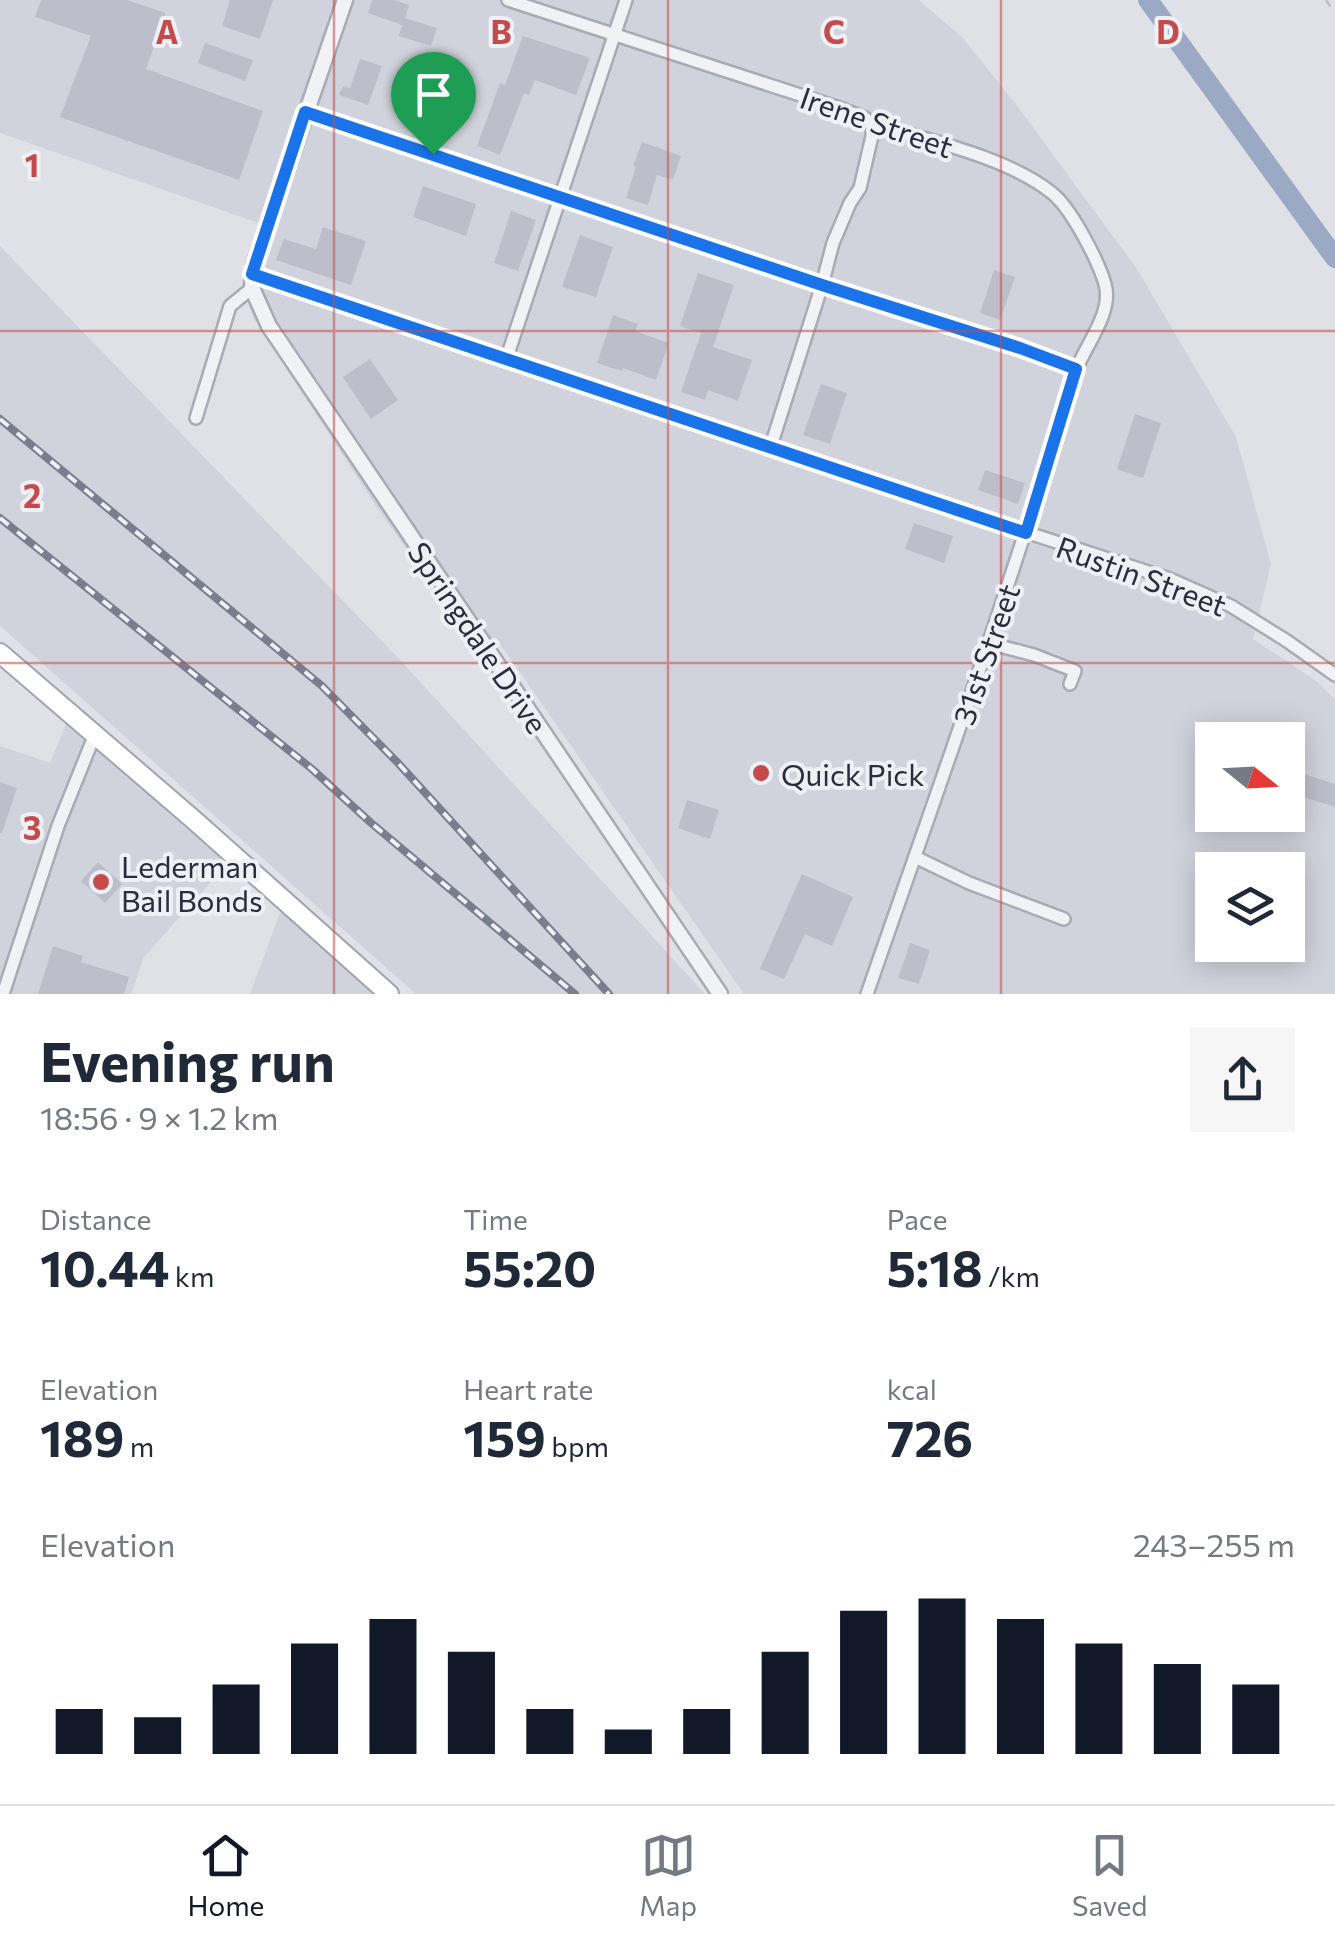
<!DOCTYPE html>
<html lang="en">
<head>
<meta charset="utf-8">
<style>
  :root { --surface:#fff; --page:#f6f6f7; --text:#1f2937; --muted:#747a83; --line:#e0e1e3; --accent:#111827 }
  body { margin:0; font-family:Commissioner,sans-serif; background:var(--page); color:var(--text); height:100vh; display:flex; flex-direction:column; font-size:38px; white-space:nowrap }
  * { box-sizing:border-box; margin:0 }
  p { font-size:32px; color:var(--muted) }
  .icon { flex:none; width:55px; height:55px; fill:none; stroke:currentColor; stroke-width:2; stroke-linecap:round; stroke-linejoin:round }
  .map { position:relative; height:994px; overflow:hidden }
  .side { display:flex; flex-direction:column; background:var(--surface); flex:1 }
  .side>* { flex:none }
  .needle { width:65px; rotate:108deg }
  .buttons { position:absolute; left:1195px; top:722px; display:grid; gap:20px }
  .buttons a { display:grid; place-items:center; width:110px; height:110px; border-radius:0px; background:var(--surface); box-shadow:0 5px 25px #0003; font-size:50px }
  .pin { position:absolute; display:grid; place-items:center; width:85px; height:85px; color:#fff; margin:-102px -42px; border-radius:50% 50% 50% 0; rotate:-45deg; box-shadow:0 0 10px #0007 }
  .pin .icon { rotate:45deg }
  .round { display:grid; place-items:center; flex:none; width:105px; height:105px; border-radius:0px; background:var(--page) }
  .head { display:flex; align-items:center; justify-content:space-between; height:170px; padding:0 40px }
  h1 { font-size:55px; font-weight:700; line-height:75px }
  .stats { display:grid; grid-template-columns:repeat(3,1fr); gap:15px; height:170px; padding:10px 40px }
  .stats div { display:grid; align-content:center }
  .stats b { font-size:50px; font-weight:700 }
  .stats small { font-size:28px; font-weight:400 }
  .stats p { font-size:28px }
  .chart { height:280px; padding:20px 40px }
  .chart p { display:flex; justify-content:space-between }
  .chart svg { width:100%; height:180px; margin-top:10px; stroke:var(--accent); stroke-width:6 }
  .tab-bar { display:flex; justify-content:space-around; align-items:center; height:140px; border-top:2px solid var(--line); background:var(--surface); font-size:28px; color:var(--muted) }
  .tab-bar a { display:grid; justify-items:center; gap:5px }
  .tab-bar .active { color:var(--accent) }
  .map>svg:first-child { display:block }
  .built { fill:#d1d3dc; fill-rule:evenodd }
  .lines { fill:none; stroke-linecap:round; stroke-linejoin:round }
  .river { stroke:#9ca9c5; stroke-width:20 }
  .building { fill:#bcbfc9 }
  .minor-casing { stroke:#a8abb4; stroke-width:16 }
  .tertiary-casing { stroke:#a8abb4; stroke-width:19 }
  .primary-casing { stroke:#9fa3b2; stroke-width:22 }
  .path { stroke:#bdbfc6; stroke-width:2.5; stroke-dasharray:8 8; stroke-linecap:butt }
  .minor { stroke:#f1f2f6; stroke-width:11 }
  .tertiary { stroke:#f1f2f6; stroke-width:14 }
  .primary { stroke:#fff; stroke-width:18 }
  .rail-casing { stroke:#797e8f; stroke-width:8 }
  .rail { stroke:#eef0f5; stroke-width:4; stroke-dasharray:11; stroke-linecap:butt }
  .route-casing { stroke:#fff; stroke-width:20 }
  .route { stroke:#1a73e8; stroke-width:12 }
  .grid { fill:none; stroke:#c54b4b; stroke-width:2.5; stroke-opacity:0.55 }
  .poi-dot { fill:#c54b4b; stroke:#eef0f5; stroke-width:4 }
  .labels { text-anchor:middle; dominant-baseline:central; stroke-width:8; stroke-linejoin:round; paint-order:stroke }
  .street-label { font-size:30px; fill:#292d3d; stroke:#eef0f5 }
  .poi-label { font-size:30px; fill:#292d3d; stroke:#eef0f5; text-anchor:start }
  .grid-label { font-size:32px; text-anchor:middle; font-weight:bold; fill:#c54b4b; stroke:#eef0f5; stroke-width:8; stroke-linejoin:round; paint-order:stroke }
</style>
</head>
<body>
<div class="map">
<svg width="1335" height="994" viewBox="0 0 1335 994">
  <rect width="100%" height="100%" fill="#dfe1e7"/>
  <g class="built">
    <path d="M0,0h919l44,38 55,69 119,162 99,168 35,127 -18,75 65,43 17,18v294h-591l-246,-353 -28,-3 -94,-132 -122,-187 -12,-34 4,-24 13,-38 -259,-90zM1212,740h76v75h-76zM1212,870h76v75h-76z"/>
    <polygon points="0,246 404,664 705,994 416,994 0,626"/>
    <polygon points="68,720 229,862 144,957 131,994 0,994 0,746 50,763"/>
    <polygon points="281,910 377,994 250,994"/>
  </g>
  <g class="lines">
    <polyline class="river" points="1148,0 1335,258"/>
  </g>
  <g class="building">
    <polygon points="41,0 127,0 166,13 146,69 263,111 239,180 60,117 91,36 35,17"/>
    <polygon points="230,0 273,0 260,39 222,26"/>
    <polygon points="372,0 394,0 409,5 405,18 437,28 431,46 399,36 402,25 368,13"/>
    <polygon points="523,36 590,58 576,95 535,80 529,95 524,93 500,155 477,146 500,83 505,85"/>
    <polygon points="205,43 253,60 245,81 198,63"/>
    <polygon points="360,59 382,66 368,105 339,95 343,86 350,88"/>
    <polygon points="401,102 421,109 423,104 435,108 429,126 397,116"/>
    <polygon points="642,142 681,156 673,180 657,175 648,205 626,198 636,167 633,166"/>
    <polygon points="423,186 476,204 466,236 413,217"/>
    <polygon points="511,211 536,220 518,271 494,263"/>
    <polygon points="323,227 366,241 351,285 276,260 284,239 316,249"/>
    <polygon points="580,235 613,247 596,297 562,287"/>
    <polygon points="994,270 1015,277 1000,320 980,313"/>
    <polygon points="698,273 734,285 713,347 752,360 738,401 708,390 705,400 681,392 701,333 680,326"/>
    <polygon points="613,315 638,324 635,331 669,343 656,380 623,368 622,371 597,363"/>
    <polygon points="370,359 398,400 371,419 343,377"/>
    <polygon points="821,384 847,393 830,444 803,435"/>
    <polygon points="1135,414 1161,423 1143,478 1117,469"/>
    <polygon points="985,470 1025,483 1018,504 978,490"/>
    <polygon points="914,523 953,536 944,563 905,549"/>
    <polygon points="1291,770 1335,784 1335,807 1288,792"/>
    <polygon points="0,782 17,788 2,833 0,833"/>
    <polygon points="687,800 719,810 710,839 678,828"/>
    <polygon points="98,862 122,884 105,903 81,881"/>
    <polygon points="802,874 853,897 832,946 805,934 784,979 760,969"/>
    <polygon points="910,943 930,950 919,984 898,978"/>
    <polygon points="53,946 83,956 81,962 129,977 124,994 38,994"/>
  </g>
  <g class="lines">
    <defs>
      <g id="minor">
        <path d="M508,0l329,107 28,11 4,4c56,18 137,34 183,71 19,15 46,67 53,91 8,28 -18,59 -28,84 -5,12 -8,25 -12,37 -60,198 -130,393 -198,589"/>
        <polyline points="305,112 822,285 1020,348 1076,369"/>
        <polyline points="252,274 770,449 1170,579 1231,606 1287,641 1335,675"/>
        <polyline points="506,360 626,0"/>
        <polyline points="196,418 230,306 252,288"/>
        <polyline points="770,449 822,285 833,243 850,203 860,188 872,136 872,127 869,122"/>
        <polyline points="988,643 1034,655 1075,671 1070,684"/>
        <polyline points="915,857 969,883 1064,919"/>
        <polyline points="3,994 58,826 95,734"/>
      </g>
      <polyline id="tertiary" points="345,0 254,265 252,288 269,326 720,994"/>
      <polyline id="primary" points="0,653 194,820 389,994"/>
    </defs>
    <use href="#minor" class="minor-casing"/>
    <use href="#tertiary" class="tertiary-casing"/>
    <use href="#primary" class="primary-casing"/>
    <polyline class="path" points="1326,0 1335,13"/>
    <use href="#minor" class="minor"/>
    <use href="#tertiary" class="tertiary"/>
    <use href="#primary" class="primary"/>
    <defs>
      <g id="rail">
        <polyline points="0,419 322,686 398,763 609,994"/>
        <polyline points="0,518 312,769 370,822 575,994"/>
      </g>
    </defs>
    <use href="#rail" class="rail-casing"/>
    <use href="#rail" class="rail"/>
  </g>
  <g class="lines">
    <defs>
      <polygon id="route" points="305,112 822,285 1020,348 1076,369 1026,533 252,274"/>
    </defs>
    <use href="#route" class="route-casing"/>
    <use href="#route" class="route"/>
  </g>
  <path class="grid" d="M334,0v994M668,0v994M1001,0v994M0,331h1335M0,663h1335"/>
  <g class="poi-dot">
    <circle cx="761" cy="773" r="10"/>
    <circle cx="101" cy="882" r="10"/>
  </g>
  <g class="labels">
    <g class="street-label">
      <text transform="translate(877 121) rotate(19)">Irene Street</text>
      <text transform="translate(1142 575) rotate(20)">Rustin Street</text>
      <text transform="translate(479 637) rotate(56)">Springdale Drive</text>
      <text transform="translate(985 654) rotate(-71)">31st Street</text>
    </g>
    <g class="poi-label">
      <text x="781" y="773">Quick Pick</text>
      <text x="121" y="865">Lederman<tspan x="121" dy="34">Bail Bonds</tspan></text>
    </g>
  </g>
  <g class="grid-label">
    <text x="167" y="44">A</text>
    <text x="501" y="44">B</text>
    <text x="834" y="44">C</text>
    <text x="1168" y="44">D</text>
    <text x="32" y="177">1</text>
    <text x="32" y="508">2</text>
    <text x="32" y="840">3</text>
  </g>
</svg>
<div class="buttons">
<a><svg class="needle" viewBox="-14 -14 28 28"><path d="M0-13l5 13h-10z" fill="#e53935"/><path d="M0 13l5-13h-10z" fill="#747a83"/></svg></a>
<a><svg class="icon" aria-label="layers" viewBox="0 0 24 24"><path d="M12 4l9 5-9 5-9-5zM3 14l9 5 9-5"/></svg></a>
</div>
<div class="pin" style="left:433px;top:154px;background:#1e9e55"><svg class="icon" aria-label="arrive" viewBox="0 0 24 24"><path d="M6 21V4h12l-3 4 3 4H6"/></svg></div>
</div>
<section class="side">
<div class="head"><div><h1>Evening run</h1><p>18:56 · 9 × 1.2 km</p></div><a class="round"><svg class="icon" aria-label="share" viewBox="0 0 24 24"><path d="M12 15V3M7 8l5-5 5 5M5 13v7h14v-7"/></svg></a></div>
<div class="stats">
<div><p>Distance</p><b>10.44<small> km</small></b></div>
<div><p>Time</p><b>55:20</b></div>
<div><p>Pace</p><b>5:18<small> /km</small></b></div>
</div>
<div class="stats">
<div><p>Elevation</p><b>189<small> m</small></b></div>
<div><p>Heart rate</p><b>159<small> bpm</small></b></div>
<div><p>kcal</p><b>726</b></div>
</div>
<div class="chart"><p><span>Elevation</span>243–255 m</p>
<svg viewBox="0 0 160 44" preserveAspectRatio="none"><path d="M5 44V33M15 44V35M25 44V27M35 44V17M45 44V11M55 44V19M65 44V33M75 44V38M85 44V33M95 44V19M105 44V9M115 44V6M125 44V11M135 44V17M145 44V22M155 44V27"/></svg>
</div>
</section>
<nav class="tab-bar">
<a class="active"><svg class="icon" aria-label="home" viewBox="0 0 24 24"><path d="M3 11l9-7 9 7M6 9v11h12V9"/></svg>Home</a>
<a><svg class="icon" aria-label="map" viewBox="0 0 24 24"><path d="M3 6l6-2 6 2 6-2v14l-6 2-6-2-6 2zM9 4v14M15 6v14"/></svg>Map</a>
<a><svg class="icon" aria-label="saved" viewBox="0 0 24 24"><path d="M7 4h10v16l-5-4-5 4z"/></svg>Saved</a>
</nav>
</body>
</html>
